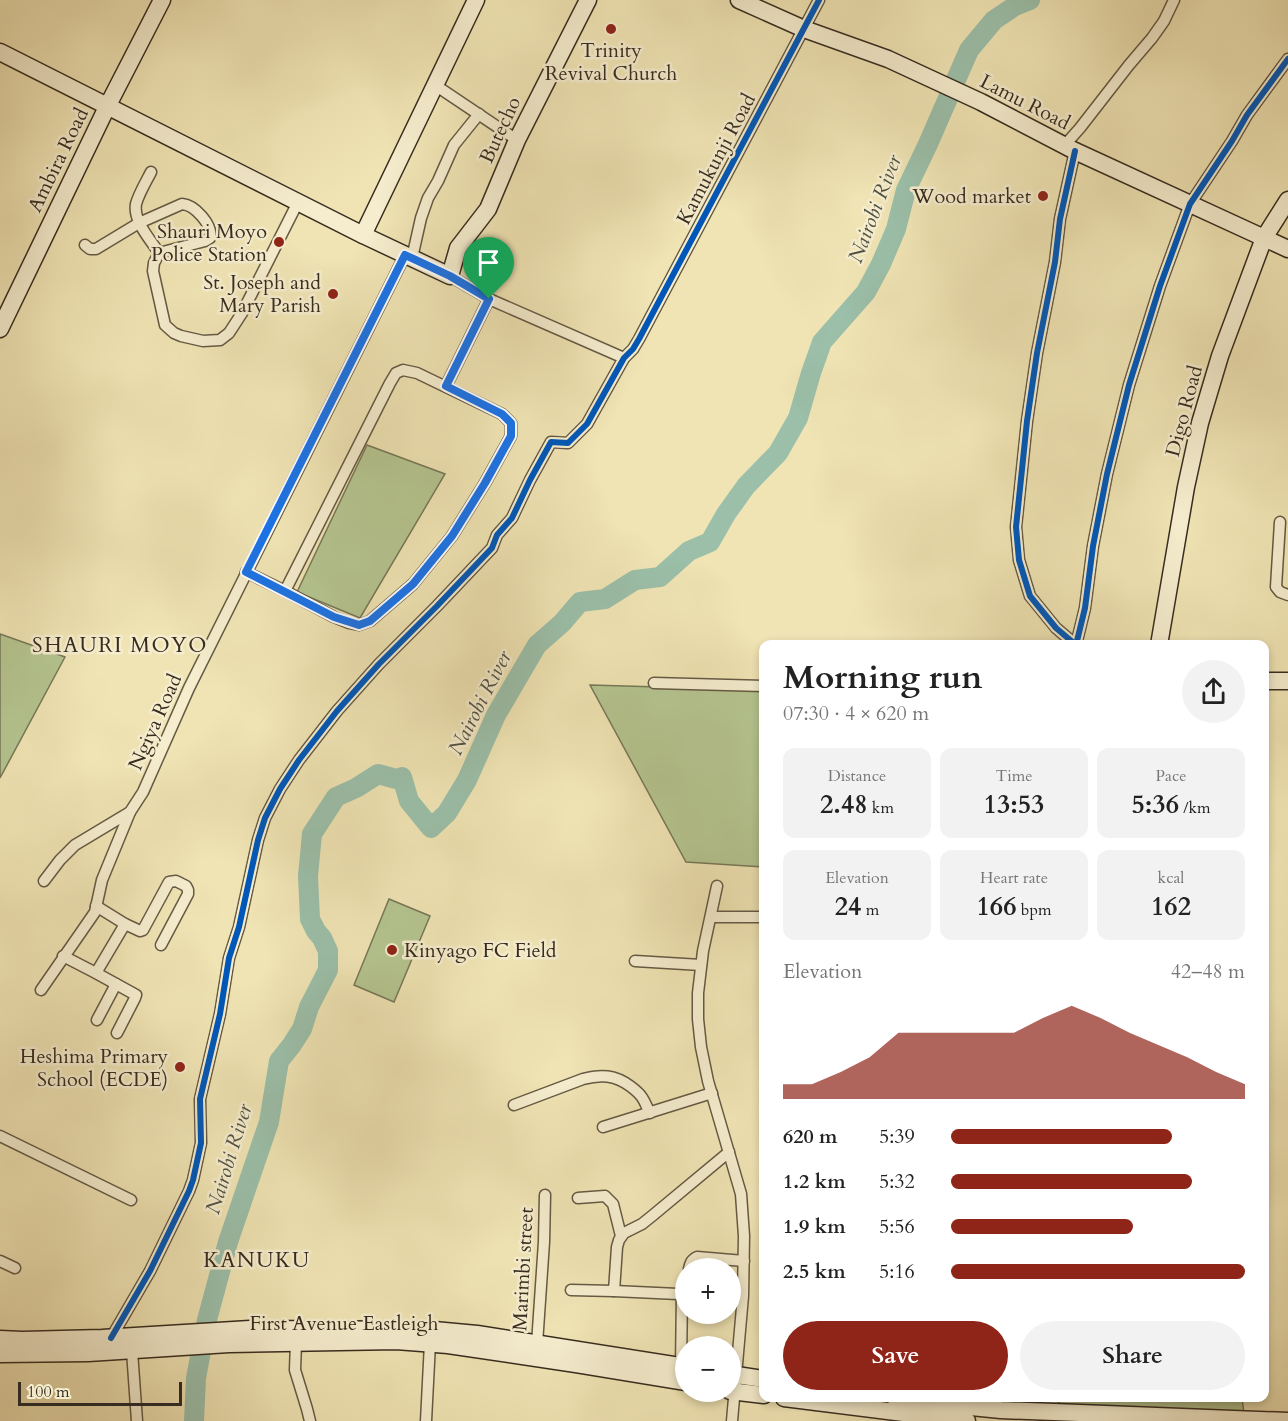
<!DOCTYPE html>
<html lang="en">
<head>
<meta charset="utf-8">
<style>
  :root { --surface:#fff; --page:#f2f2f2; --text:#222; --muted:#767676; --accent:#8f2418 }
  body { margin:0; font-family:Cardo,serif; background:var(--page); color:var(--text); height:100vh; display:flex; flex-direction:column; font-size:22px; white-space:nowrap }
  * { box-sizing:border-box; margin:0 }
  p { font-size:20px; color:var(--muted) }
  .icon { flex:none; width:33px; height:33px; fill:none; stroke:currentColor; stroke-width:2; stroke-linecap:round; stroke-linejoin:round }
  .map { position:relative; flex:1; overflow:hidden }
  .drawer { position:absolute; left:759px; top:640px; width:510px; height:762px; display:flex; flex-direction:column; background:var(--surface); border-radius:12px; box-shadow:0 3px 9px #0003 }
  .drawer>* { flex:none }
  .fabs { position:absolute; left:675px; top:1258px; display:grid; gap:12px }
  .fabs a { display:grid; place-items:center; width:66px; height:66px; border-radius:50%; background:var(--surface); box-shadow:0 3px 9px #0003; font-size:30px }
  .scale { position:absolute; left:18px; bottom:15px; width:164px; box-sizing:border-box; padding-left:6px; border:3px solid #372c1f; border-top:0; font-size:16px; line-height:21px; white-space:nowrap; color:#372c1f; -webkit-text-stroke:4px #f5edce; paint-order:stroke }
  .pin { position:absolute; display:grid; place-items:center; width:51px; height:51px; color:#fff; margin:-62px -26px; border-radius:50% 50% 50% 0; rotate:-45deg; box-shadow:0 0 6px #0007 }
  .pin .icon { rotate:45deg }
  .round { display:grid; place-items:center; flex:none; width:63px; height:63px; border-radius:32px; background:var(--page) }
  .overview { display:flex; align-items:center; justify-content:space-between; height:102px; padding:0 24px }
  h1 { font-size:33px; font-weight:800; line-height:45px }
  .stats { display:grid; grid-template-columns:repeat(3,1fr); gap:9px; height:102px; padding:6px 24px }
  .stats div { display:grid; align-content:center; border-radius:12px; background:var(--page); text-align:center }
  .stats b { font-size:26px; font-weight:800 }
  .stats small { font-size:16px; font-weight:400 }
  .stats p { font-size:16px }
  .chart { height:168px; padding:12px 24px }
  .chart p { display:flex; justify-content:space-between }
  .chart svg { width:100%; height:108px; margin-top:6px; fill:var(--accent); opacity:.7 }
  .action { display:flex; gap:12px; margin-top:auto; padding:12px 24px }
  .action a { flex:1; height:69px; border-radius:36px; background:var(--accent); color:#fff; font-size:24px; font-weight:800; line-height:69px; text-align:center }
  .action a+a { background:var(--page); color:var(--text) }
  ul { padding:0 24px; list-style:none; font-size:20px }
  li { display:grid; grid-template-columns:96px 72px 1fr; align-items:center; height:45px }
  li i { height:15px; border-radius:8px; background:var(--accent) }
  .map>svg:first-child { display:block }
  .green { fill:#b5c590; stroke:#767858; stroke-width:1.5 }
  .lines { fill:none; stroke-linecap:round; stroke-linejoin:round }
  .river { stroke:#9bbfa9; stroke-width:20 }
  .street-casing { stroke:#655a44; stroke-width:13 }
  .secondary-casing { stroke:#372c1f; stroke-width:19 }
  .street { stroke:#f5edce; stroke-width:10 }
  .secondary { stroke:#f5edce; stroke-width:16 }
  .cycleway-casing { stroke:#f5edce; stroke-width:10 }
  .cycleway { stroke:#0057b8; stroke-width:6 }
  .route-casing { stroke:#fff; stroke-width:12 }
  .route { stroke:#1a73e8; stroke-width:8 }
  .poi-dot { fill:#8f2418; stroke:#f5edce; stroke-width:2 }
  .labels { text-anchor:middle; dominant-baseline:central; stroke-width:5; stroke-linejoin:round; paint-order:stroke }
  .poi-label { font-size:20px; fill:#372c1f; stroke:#f5edce; text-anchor:end }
  .street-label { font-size:20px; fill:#372c1f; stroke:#f5edce }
  .water-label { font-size:21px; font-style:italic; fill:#505142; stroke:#f5edce }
  .neighbourhood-label { font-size:21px; letter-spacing:1.5px; fill:#372c1f; stroke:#f5edce }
</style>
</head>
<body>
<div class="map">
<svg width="1288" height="1421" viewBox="0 0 1288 1421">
  <rect width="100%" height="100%" fill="#f0e4b4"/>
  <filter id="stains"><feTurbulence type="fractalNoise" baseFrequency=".00333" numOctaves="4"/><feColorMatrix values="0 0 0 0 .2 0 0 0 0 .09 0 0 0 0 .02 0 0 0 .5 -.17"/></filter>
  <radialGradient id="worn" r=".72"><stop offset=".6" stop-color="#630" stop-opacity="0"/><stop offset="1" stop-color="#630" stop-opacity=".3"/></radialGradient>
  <g class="green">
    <polygon points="367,445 445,474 360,618 297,592"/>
    <polygon points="0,634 65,657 0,778"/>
    <polygon points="590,685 763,690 763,867 686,862"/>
    <polygon points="389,899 430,916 394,1002 354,985"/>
    <polygon points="1063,1398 1242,1398 1245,1421 1040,1421"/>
  </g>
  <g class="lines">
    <polyline class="river" points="194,1421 196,1378 207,1320 228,1242 269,1122 279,1061 291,1046 302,1029 309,1007 328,970 328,951 322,938 316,931 310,919 308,876 312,834 336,797 356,788 378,774 400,780 402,777 409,801 431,828 447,813 467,780 496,715 537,645 562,623 580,602 605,599 635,580 660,577 689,551 710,542 726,514 746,486 778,453 798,418 811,373 822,342 866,292 881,264 896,229 906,190 928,144 969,50 994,20 1015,6 1030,0"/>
    <defs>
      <g id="street">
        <polyline points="435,85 517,140"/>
        <polyline points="1064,146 1080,128 1129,65 1152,38 1164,21 1174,0"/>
        <polyline points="1075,151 1060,219 1055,262 1037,353 1027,421 1016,527 1019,560 1030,596 1056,628 1076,645 1085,608 1093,546 1107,474 1129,385 1160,286 1190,204 1232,141 1247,115 1288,59"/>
        <path d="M151,172c-5,10 -12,21 -15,32 -3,17 14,35 23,49l-5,10 -1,8 12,54 9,8 7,3 22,5 17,-1 9,-7 13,-20 56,-111"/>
        <path d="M85,245l5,4h6l43,-26 43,-19c13,1 31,21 28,34l-5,3 -46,12"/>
        <polyline points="412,258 421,218 428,198 438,181 454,145 479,114"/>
        <polyline points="450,276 489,299 624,358"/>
        <polygon points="403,370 417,373 502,414 511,423 511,436 485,483 452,536 413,584 370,621 359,625 349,623 334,617 285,591 390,383 396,373"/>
        <polyline points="446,386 489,299"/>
        <polyline points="1280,522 1276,587 1280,592 1288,595"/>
        <polyline points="246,572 285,591"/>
        <polyline points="654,683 764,686"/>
        <polyline points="44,881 60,860 75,845 130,812 143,792 189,688 405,255"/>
        <polyline points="717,886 703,951 698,993 698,1019 701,1047 708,1081 741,1194 744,1236 743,1296 732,1421"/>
        <polyline points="96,906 125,924 140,931 143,930 169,882 176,881 186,886 188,890 188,894 161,945"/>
        <polyline points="711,917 764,917"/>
        <polyline points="63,956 96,973 136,995 135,998 117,1033"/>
        <polyline points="635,961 701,965"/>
        <polyline points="96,973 125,924"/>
        <polyline points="41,990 95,912 102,880 130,812"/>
        <polyline points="97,1020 116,984"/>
        <path d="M514,1105l69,-26c18,-5 32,-4 47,7 4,3 8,6 11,10 4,5 6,12 9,17"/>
        <polyline points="603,1127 712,1093"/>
        <polyline points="0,1136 131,1200"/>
        <polyline points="578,1198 605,1196 613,1204 621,1236"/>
        <polyline points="0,1261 15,1268"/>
        <path d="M689,1269c1,-5 2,-9 8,-12l47,4"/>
        <polyline points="571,1290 614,1291 617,1247 619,1240 624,1233 642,1224 652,1216 729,1152"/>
        <polyline points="614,1291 678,1294 682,1293 686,1288"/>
        <polyline points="111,1338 150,1271 189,1191 193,1180 201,1143 200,1099 220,1014 229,958 239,927 258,840 265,818 280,789 299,760 337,711 379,664 437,606 492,548 497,535 512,518 530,480 551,442 568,443 587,424 624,358 633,349 639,339 819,0"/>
        <polyline points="296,1342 295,1370 307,1409 310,1421"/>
        <polyline points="537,1344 544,1242 545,1195"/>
        <polyline points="132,1351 137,1421"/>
        <polyline points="681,1366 682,1293"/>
        <polyline points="426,1421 430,1343"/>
      </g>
      <g id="secondary">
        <polyline points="739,0 804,29 888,59 981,102 1075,151 1288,249"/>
        <polyline points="0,52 363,235 450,276 458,248 488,209 517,140 588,0"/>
        <polyline points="363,235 476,0"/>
        <polyline points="0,329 107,107 162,0"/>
        <polyline points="1159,645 1186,487 1200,423 1220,356 1264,238 1288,200"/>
        <polyline points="1264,681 1288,681"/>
        <polyline points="0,1339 22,1340 102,1338 250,1329 434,1330 477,1334 686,1367"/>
        <polyline points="0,1354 88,1353 229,1344 396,1341 448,1345 576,1364 686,1382"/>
        <polyline points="730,1374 764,1379"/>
        <polyline points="730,1391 764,1395"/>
        <polyline points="784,1398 967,1421"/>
        <polyline points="895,1398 931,1403 1001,1410 1288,1421"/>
      </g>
    </defs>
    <use href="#street" class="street-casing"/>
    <use href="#secondary" class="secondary-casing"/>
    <use href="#street" class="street"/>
    <use href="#secondary" class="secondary"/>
    <defs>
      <g id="cycleway">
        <polyline points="1075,151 1060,219 1055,262 1037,353 1027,421 1016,527 1019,560 1030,596 1056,628 1076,645 1085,608 1093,546 1107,474 1129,385 1160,286 1190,204 1232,141 1247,115 1288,59"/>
        <polyline points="111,1338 150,1271 189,1191 193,1180 201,1143 200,1099 220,1014 229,958 239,927 258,840 265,818 280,789 299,760 337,711 379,664 437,606 492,548 497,535 512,518 530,480 551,442 568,443 587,424 624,358 633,349 639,339 819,0"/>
      </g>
    </defs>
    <use href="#cycleway" class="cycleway-casing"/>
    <use href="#cycleway" class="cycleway"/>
  </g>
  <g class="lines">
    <defs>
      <polygon id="route" points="405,255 450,276 489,299 446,386 502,414 511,423 511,436 485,483 452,536 413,584 370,621 359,625 334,617 246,572"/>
    </defs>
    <use href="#route" class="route-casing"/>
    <use href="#route" class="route"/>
  </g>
  <g class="poi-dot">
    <circle cx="611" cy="29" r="6"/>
    <circle cx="1043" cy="196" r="6"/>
    <circle cx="279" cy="242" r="6"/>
    <circle cx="333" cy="294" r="6"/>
    <circle cx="392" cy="950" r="6"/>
    <circle cx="180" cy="1067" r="6"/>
  </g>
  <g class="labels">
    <g class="poi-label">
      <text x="611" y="50" text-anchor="middle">Trinity<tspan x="611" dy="23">Revival Church</tspan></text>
      <text x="1031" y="196">Wood market</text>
      <text x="267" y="231">Shauri Moyo<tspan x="267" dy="23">Police Station</tspan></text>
      <text x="321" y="282">St. Joseph and<tspan x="321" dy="23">Mary Parish</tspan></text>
      <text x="404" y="950" text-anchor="start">Kinyago FC Field</text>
      <text x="168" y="1056">Heshima Primary<tspan x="168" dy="23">School (ECDE)</tspan></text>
    </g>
    <g class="street-label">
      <text transform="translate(1025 102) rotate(27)">Lamu Road</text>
      <text transform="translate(500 130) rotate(-65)">Butecho</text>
      <text transform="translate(716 159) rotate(-62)">Kamukunji Road</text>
      <text transform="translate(58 160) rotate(-64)">Ambira Road</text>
      <text transform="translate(1184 411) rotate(-75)">Digo Road</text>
      <text transform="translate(155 722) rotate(-66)">Ngiya Road</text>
      <text transform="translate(523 1269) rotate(-87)">Marimbi street</text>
      <text x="344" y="1323">First Avenue Eastleigh</text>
    </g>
    <g class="water-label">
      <text transform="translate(875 209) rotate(-69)">Nairobi River</text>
      <text transform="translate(480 703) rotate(-63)">Nairobi River</text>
      <text transform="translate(229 1159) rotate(-73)">Nairobi River</text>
    </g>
    <g class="neighbourhood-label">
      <text x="120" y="645">SHAURI MOYO</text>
      <text x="257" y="1260">KANUKU</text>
    </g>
  </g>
  <rect width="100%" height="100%" filter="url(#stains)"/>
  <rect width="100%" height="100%" fill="url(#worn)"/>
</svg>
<div class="fabs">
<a>+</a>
<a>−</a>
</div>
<div class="scale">100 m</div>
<div class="pin" style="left:489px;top:299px;background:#1e9e55"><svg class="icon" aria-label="arrive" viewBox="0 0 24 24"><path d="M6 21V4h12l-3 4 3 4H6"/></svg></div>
<section class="drawer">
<div class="overview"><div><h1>Morning run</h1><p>07:30 · 4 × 620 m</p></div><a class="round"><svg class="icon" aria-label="share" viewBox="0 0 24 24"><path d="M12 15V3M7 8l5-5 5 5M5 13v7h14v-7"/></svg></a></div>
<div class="stats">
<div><p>Distance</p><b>2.48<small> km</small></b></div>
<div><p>Time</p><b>13:53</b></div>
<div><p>Pace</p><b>5:36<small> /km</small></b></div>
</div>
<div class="stats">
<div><p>Elevation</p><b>24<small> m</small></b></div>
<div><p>Heart rate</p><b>166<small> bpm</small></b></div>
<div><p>kcal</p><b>162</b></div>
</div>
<div class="chart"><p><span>Elevation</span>42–48 m</p>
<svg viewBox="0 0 160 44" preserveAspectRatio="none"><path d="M0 44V38L10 38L20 33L30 27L40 17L50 17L60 17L70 17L80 17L90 11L100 6L110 11L120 17L130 22L140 27L150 33L160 38V44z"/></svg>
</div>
<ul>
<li><b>620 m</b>5:39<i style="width:75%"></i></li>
<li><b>1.2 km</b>5:32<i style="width:82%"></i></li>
<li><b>1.9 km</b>5:56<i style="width:62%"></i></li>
<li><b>2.5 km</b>5:16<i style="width:100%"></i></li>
</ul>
<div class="action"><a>Save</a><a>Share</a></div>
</section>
</div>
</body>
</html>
